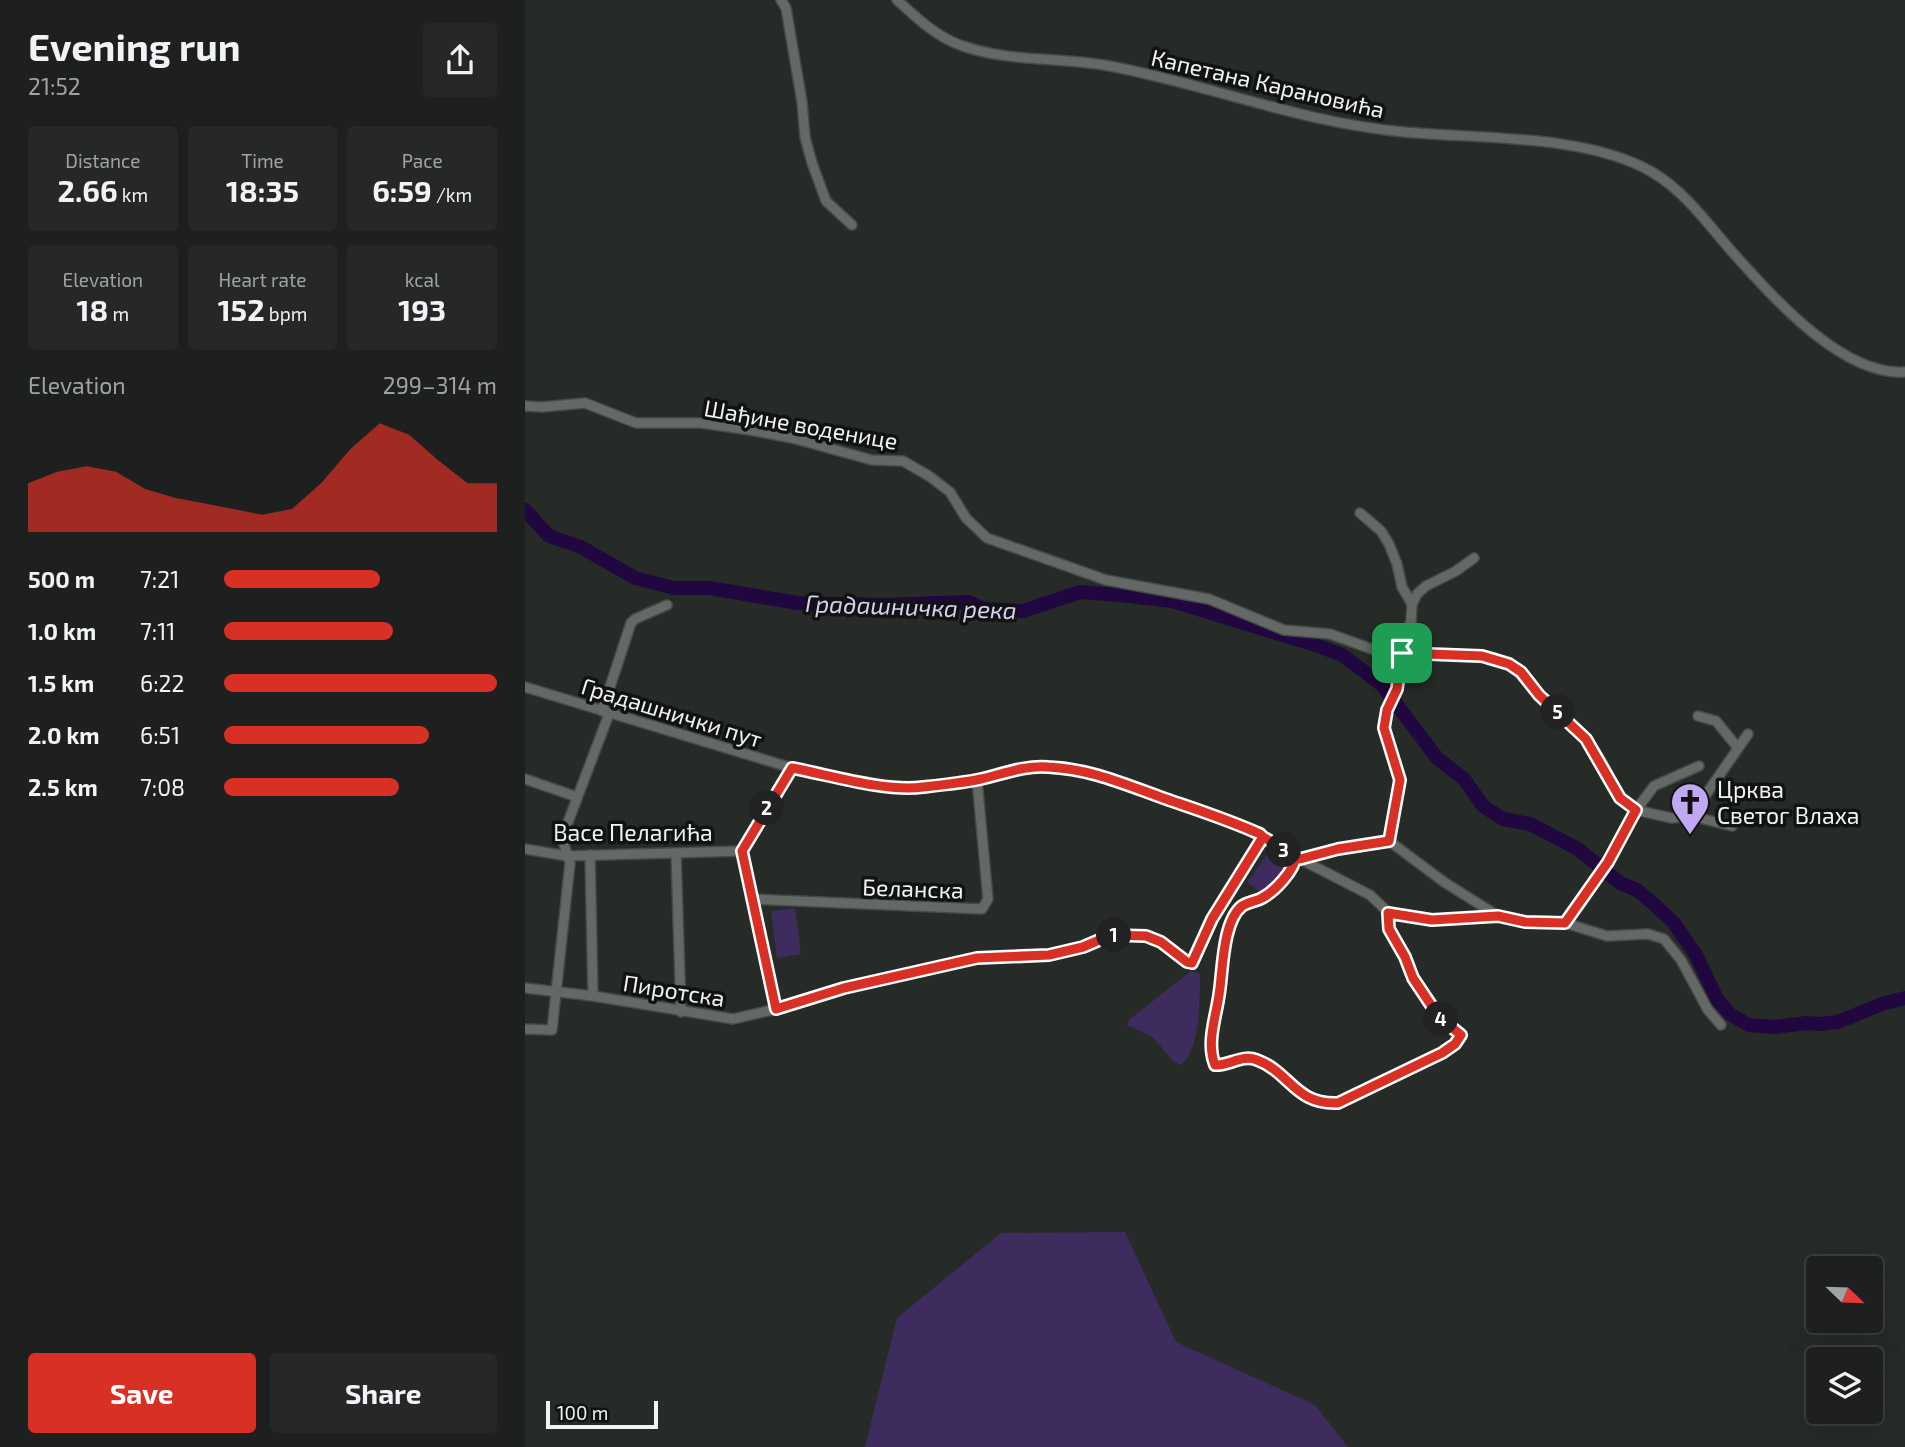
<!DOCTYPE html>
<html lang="en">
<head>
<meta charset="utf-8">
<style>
  :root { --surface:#1d201e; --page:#252827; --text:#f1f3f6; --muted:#a0a3a4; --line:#3b3e3c; --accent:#d93025 }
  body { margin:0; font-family:"Exo 2",sans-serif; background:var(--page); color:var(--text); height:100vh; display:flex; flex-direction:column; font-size:26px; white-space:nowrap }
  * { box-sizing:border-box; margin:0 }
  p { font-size:23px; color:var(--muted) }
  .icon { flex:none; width:38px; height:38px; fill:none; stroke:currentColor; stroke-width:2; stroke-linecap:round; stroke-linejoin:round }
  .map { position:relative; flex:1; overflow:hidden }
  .sheet { display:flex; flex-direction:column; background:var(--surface); width:525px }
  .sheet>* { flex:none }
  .needle { width:46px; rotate:113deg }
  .controls { position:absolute; left:1281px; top:1256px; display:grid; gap:14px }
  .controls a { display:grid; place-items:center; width:77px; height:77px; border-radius:7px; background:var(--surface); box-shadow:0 7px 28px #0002,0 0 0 2px var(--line); font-size:35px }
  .scale { position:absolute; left:21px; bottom:18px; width:112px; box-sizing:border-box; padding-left:7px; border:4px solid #f0f3f1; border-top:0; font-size:19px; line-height:24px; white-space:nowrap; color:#f0f3f1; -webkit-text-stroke:5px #111312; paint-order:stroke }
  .pin { position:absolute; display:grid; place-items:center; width:60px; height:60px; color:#fff; margin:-30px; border-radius:14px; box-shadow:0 4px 10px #0006 }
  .km { position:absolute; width:35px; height:35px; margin:-18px; border-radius:50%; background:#222; color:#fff; font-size:19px; line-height:35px; text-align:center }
  .round { display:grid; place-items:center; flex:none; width:74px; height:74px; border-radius:7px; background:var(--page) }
  .head { display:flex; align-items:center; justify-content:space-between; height:119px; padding:0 28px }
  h1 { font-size:38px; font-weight:700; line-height:52px }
  .stats { display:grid; grid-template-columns:repeat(3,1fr); gap:10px; height:119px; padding:7px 28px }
  .stats div { display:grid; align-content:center; border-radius:7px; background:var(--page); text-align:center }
  .stats b { font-size:30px; font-weight:700 }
  .stats small { font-size:19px; font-weight:400 }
  .stats p { font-size:19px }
  .chart { height:196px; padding:14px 28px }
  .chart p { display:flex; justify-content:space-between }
  .chart svg { width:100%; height:126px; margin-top:7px; fill:var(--accent); opacity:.7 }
  .cta { display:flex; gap:14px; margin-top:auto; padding:14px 28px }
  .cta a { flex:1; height:80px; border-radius:7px; background:var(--accent); color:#fff; font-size:28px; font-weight:700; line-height:80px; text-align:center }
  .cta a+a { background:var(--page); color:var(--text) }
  ul { padding:0 28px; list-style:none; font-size:23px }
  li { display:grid; grid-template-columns:112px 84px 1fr; align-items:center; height:52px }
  li i { height:18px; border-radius:9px; background:var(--accent) }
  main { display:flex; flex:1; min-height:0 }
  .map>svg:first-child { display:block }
  .green { fill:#3f2c5f }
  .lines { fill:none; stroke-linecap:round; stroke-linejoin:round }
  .river { stroke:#21073f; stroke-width:14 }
  .street-casing { stroke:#464a47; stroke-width:12 }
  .street { stroke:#646965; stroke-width:9 }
  .route-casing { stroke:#fff; stroke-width:14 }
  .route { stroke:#d93025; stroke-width:9 }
  .labels { text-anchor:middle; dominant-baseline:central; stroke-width:7; stroke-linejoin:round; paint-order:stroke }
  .street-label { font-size:23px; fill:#f0f3f1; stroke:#111312 }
  .poi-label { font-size:23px; fill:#f0f3f1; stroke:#111312; text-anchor:start }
  .water-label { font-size:24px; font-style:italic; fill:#dacff3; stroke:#111312 }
</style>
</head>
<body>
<main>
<section class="sheet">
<div class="head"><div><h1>Evening run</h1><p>21:52</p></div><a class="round"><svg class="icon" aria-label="share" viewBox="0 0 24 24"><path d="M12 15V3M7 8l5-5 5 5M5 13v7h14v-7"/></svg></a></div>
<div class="stats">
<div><p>Distance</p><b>2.66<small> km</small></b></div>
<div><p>Time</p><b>18:35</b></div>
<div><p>Pace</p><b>6:59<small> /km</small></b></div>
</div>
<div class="stats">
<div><p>Elevation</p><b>18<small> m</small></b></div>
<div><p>Heart rate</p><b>152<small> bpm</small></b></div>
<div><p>kcal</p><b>193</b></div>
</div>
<div class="chart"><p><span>Elevation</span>299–314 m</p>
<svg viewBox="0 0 160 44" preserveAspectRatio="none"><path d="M0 44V27L10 23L20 21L30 23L40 29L50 32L60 34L70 36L80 38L90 36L100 27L110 15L120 6L130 10L140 19L150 27L160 27V44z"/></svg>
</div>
<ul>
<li><b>500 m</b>7:21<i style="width:57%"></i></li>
<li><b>1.0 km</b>7:11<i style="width:62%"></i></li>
<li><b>1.5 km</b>6:22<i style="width:100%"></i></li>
<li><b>2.0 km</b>6:51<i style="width:75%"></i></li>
<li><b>2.5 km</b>7:08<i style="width:64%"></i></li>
</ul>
<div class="cta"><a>Save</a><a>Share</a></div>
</section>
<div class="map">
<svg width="1380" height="1447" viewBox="0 0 1380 1447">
  <rect width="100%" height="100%" fill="#272b28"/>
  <g class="green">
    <polygon points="745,851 763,865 740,896 722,882"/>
    <polygon points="270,908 276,954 252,958 246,911"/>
    <path d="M666,971l9,3c0,22 0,80 -20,91l-6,-3 -21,-25 -26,-12 2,-5z"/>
    <polygon points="600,1232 651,1342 790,1405 823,1447 340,1447 372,1318 476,1233"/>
  </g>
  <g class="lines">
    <polyline class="river" points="0,510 24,536 56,547 110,578 149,588 185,588 272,603 358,605 444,602 458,609 498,611 555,592 595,595 647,601 791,645 817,655 857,685 912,758 939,779 958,806 978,819 1005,824 1053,849 1095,883 1112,890 1131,906 1149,923 1171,955 1192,999 1206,1015 1224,1025 1250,1027 1281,1023 1295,1024 1313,1022 1357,1004 1380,998"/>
    <defs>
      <g id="street">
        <polyline points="256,0 261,8 277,102 280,137 287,163 301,201 327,225"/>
        <path d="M372,0c19,17 38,36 63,45 46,17 96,12 144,20 101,18 197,58 300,67 75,7 182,2 248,40 34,20 57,54 83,83 39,43 107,121 170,117"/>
        <path d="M0,406l17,1 43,-4 51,20h65l49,7 42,8 80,22 31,1 26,15 21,16 16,26 21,20 119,42 103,19 75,31 46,4 53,19 112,5c24,10 28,21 45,38 12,12 26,21 37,33 19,19 31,45 43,69l16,12 35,8 20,-2 41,10"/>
        <polyline points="835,513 856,531 864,544 872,564 877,587 887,604"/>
        <polyline points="0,687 267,768 361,786 395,788 452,780 504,767 538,768 573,774 713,824 775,859 813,849 864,841 919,882 973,916 1000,922 1040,923 1082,936 1123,934 1139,939 1156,960 1183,1010 1196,1025"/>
        <polyline points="77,711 106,623 110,619 142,605"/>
        <polyline points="1173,716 1191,721 1213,748"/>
        <polyline points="0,779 52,797"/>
        <polyline points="1166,816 1223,734"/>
        <polyline points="864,841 875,780 858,728 859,719 871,689 877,640 886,622 887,604 892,594 901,586 931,571 949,558"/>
        <polyline points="0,849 42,856 217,851"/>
        <polyline points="151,853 156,1012"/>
        <polyline points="65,855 68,996"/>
        <path d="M771,856c-2,15 -21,35 -33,42 -6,3 -15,4 -21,8 -20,16 -19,66 -23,89 -3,22 -12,48 -4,70 14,2 27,-11 42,-5 33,12 39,45 81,43l104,-50 13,-9 6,-9 -22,-18 -26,-39 -8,-21 -16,-28v-16l-19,-18 -70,-36"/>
        <polyline points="228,899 457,909 463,899 452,780"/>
        <polyline points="864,913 907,920 971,916"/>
        <polyline points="1040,923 1083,862 1111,810 1129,786 1174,766"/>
        <polyline points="0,988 68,996 208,1019 251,1009 319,988 452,958 524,955 558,947 586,935 621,936 636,942 662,962 667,963 687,918 738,837"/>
        <polyline points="251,1009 217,851 267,768"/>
        <polyline points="0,1029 27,1030 45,863 37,838 84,714"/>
      </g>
    </defs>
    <use href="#street" class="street-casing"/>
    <use href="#street" class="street"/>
  </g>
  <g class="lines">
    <defs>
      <path id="route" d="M877,653l-5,36 -10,21 -3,18 16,52 -11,61 -51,8 -38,10 -37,-22 -51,82 -20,44 -5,-1 -26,-20 -15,-6 -35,-1 -28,12 -34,8 -72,3 -133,30 -68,21 -34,-158 50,-83c38,7 92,24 131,19 19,-2 39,-4 58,-8 22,-5 44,-14 67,-12 44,2 78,18 118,32 32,11 63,21 94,35l3,3 33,19c-2,15 -21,35 -34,42 -5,3 -14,4 -20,8 -20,16 -19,66 -23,89 -3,22 -13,48 -4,70 14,1 27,-11 42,-5 33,12 38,45 81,43l104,-50 13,-9 6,-9 -22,-18 -26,-39 -8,-21 -16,-28 -1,-16 44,7 66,-4 27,6 40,1 43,-61 28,-52 -16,-12 -34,-59 -47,-44 -18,-23 -12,-8 -27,-8 -80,-3"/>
    </defs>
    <use href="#route" class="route-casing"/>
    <use href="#route" class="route"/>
  </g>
  <defs>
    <symbol id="church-pin" viewBox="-11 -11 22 30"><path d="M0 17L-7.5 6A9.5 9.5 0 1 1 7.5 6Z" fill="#c1a8f3" stroke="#111312"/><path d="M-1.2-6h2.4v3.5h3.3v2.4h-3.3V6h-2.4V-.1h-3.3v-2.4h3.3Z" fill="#111"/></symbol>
  </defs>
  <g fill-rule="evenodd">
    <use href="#church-pin" x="1143" y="780" width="44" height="60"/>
  </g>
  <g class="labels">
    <g class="street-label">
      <text transform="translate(743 83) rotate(13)">Капетана Карановића</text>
      <text transform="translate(276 424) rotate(10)">Шађине воденице</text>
      <text transform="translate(147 712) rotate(17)">Градашнички пут</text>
      <text x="108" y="832">Васе Пелагића</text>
      <text transform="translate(388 888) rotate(2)">Беланска</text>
      <text transform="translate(149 990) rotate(9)">Пиротска</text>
    </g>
    <g class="poi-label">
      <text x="1192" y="789">Црква<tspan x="1192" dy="26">Светог Влаха</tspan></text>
    </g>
    <g class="water-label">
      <text transform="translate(386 606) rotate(2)">Градашничка река</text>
    </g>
  </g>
</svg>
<div class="controls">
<a><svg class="needle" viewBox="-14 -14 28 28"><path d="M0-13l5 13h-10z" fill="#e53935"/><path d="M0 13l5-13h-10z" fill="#a0a3a4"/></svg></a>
<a><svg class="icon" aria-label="layers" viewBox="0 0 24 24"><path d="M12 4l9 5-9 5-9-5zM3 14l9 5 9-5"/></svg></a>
</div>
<div class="scale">100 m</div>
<div class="pin" style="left:877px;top:653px;background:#1e9e55"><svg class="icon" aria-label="arrive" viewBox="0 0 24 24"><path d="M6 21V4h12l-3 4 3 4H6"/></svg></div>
<b class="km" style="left:589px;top:935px">1</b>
<b class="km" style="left:242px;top:808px">2</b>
<b class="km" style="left:759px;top:850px">3</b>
<b class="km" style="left:916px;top:1019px">4</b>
<b class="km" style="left:1033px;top:712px">5</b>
</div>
</main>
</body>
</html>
